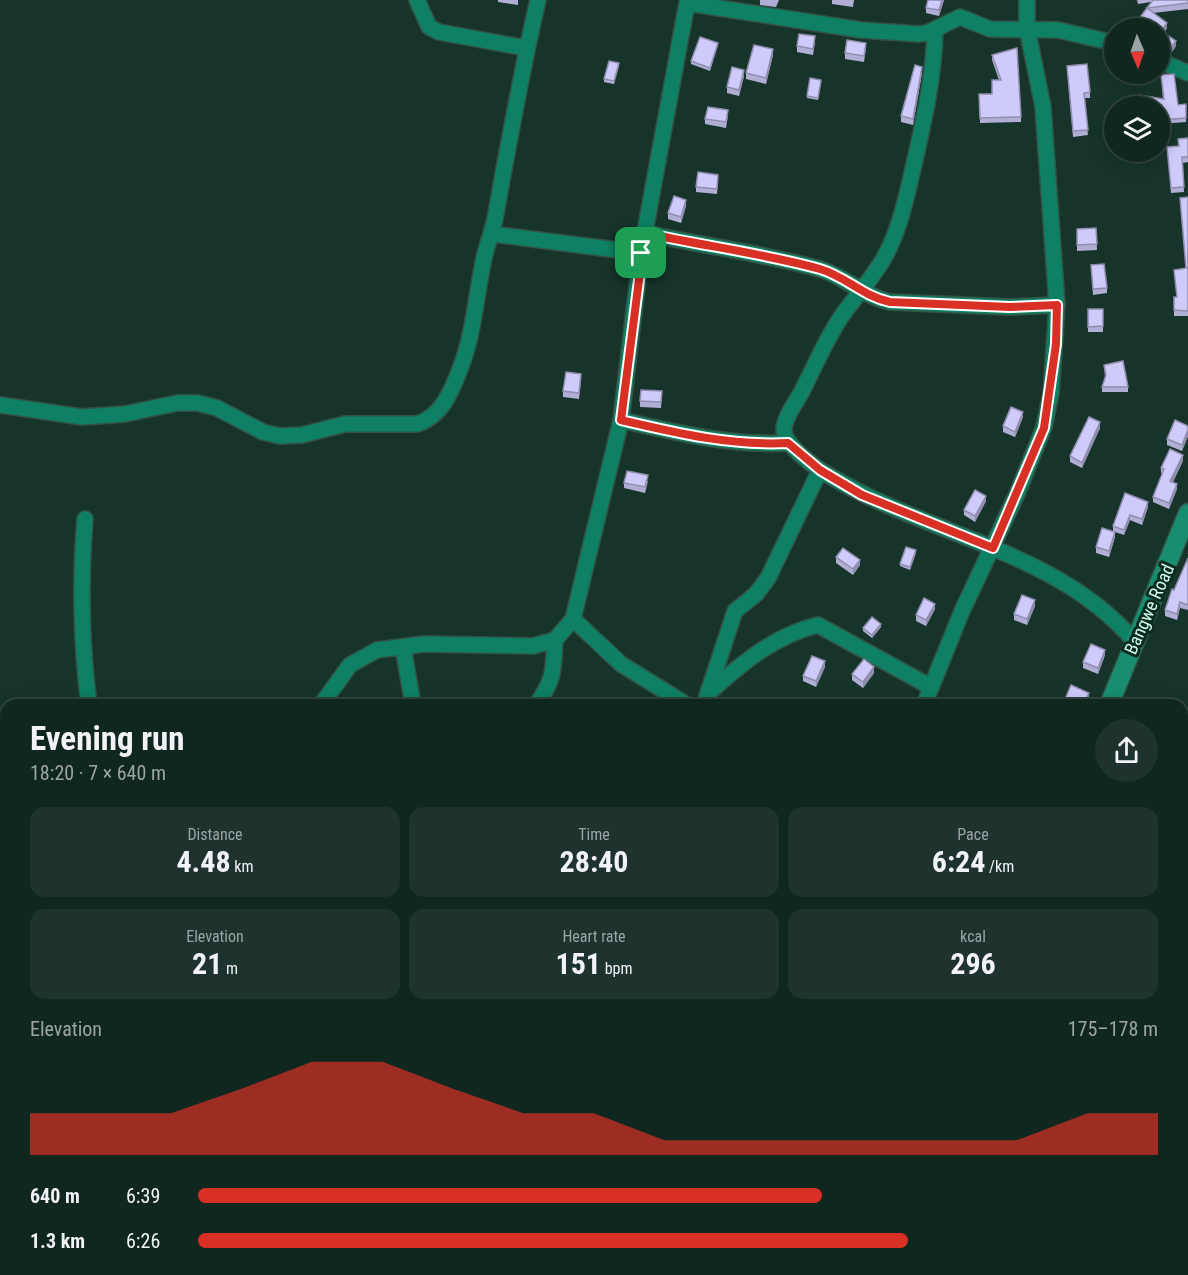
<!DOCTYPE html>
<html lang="en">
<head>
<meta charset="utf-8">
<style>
  :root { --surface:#102720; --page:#1e332d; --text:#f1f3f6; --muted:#9ca5a5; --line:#30443e; --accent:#d93025 }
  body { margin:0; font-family:"Roboto Condensed",sans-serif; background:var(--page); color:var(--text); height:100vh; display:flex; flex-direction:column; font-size:22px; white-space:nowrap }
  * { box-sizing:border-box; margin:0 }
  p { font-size:20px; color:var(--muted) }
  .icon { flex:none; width:33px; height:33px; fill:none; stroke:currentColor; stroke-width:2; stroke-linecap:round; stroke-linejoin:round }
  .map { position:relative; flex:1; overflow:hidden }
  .sheet { position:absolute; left:0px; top:699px; width:1188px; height:576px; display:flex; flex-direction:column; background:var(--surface); border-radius:18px 18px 0 0; box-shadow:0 3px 15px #0003,0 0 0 2px var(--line) }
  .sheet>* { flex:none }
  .needle { width:39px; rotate:178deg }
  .fabs { position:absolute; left:1104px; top:18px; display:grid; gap:12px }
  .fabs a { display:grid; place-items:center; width:66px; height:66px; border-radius:50%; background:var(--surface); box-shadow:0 3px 15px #0003,0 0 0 2px var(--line); font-size:30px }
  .pin { position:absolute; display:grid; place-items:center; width:51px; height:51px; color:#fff; margin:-26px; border-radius:12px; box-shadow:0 3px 9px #0006 }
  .round { display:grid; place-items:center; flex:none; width:63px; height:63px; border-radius:32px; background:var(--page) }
  .head { display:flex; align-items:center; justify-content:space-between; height:102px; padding:0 30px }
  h1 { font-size:33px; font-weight:700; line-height:45px }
  .figures { display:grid; grid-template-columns:repeat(3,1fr); gap:9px; height:102px; padding:6px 30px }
  .figures div { display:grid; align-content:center; border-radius:15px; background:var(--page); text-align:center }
  .figures b { font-size:30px; font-weight:700 }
  .figures small { font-size:16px; font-weight:400 }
  .figures p { font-size:16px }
  .chart { height:168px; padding:12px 30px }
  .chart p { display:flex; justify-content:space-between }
  .chart svg { width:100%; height:108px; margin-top:6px; fill:var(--accent); opacity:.7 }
  ul { padding:0 30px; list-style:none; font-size:20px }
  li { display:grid; grid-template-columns:96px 72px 1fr; align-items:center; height:45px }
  li i { height:15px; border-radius:8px; background:var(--accent) }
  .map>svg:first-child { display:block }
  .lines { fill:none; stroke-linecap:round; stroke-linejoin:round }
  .street-casing { stroke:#325246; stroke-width:18 }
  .secondary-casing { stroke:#325246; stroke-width:21 }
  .street { stroke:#0e8063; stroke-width:15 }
  .secondary { stroke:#198e6f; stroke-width:18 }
  .wall { fill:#b1aed6 }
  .shaded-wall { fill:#908dae }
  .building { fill:#cecaf9; stroke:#908dae; stroke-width:1.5 }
  .route-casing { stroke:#fff; stroke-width:12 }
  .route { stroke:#d93025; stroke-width:8 }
  .labels { text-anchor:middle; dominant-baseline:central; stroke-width:6; stroke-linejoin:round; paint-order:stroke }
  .street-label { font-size:18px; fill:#cffcea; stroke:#0b2a20 }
</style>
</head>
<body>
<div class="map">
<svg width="1188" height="1275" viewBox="0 0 1188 1275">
  <rect width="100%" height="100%" fill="#16342a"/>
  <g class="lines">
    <defs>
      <g id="street">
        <polyline points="417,0 429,27 439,32 526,48"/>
        <path d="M935,30c-1,49 -12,95 -23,143 -7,30 -13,58 -28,85 -12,21 -29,39 -43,59 -16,24 -27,51 -40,76 -6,11 -17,25 -17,37 0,15 33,39 46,46 98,59 228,75 304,165"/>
        <polyline points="1160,61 1188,73"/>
        <path d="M645,233c58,13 118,20 175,36 26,8 43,27 70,33l120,5 47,-2"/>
        <polyline points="492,234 641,253"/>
        <path d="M0,405l82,12 43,-3 52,-11h21l19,5 46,24 17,4 22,-1 43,-11h72c25,-8 34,-32 43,-55 14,-35 16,-74 24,-111 3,-13 8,-26 11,-39 13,-73 26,-146 43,-219"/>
        <path d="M621,420c56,13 110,26 167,23"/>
        <path d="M85,519c-5,62 -4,124 4,186"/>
        <polyline points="573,619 621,664 687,705"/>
        <polyline points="403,647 413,705"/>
        <path d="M711,691c32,-29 65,-56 107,-66l113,62"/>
        <polyline points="321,705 350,665 377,650 424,644 533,646 555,640 573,619 621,420 641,253 687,3 861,30 919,34 927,33 960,17 990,29 1058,30 1114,43"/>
        <path d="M536,705c19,-26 17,-34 19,-65"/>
        <polyline points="704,705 735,611 756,594 768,578 820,470"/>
        <polyline points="924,705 962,611 1017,494 1044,427 1051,393 1057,305 1043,107 1027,28 1027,0"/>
        <polyline points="0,720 6,720"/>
        <polyline points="1182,730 1188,732"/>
        <polyline points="0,852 6,851"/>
        <polyline points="0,992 6,987"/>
        <polyline points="0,1009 6,1012"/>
        <polyline points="1182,1037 1188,1023"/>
        <polyline points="609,1269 612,1275"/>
        <polyline points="703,1269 704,1275"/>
        <polyline points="862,1269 864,1275"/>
        <polyline points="926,1269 993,1269"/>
        <polyline points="1076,1269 1108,1275"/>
        <polyline points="507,1275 543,1269"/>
        <polyline points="1166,1275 1168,1269"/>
      </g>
      <g id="secondary">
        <polyline points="1109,705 1188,513"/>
        <polyline points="898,1275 904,1269"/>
      </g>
    </defs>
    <use href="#street" class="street-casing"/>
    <use href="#secondary" class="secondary-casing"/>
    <use href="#street" class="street"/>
    <use href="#secondary" class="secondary"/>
  </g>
  <g class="wall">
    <polygon points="498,0 518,0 518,5 498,2"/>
    <polygon points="760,0 779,0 776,7 760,5"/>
    <polygon points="832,0 854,0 853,7 832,4"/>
    <polygon points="928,0 944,0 939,16 926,13 926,8"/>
    <polygon points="1137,0 1188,0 1188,9 1153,13 1167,28 1164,33 1176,46 1170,55 1160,53 1160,28 1132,28 1151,2 1138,4"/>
    <polygon points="815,42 813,55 797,52 797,46"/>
    <polygon points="718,45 710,71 691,64 691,61"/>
    <polygon points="866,49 864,62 845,59 845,53"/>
    <polygon points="773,55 766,84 746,79 746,73"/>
    <polygon points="992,55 1021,117 1021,122 980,123 979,94 992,94 999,80 992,60"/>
    <polygon points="619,66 614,84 604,82 604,79"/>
    <polygon points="1067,66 1090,92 1090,98 1084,98 1088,135 1073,137"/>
    <polygon points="922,73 913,125 901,122 901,116"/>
    <polygon points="1161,75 1178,105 1186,104 1186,122 1160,124 1160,106 1163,99"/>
    <polygon points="744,76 739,96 727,93 727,87"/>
    <polygon points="821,83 818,100 807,98 807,96"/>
    <polygon points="728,116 726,128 705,124 705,119"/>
    <polygon points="1188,138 1188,162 1183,163 1184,192 1171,193 1167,147 1179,146"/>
    <polygon points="718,180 717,194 696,192 696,187"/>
    <polygon points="1188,197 1188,316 1174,316 1174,297 1177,297 1174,270 1186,268"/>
    <polygon points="686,206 681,223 668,219 668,213"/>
    <polygon points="1096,228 1097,250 1077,251 1077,229"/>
    <polygon points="1091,265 1107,288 1107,293 1093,295"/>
    <rect x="1088" y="309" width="15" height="23"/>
    <polygon points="1104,365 1128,387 1128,392 1102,392 1102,387 1105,377"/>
    <polygon points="581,380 579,399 563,397 563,391"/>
    <polygon points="662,391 661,408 640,407 640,401"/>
    <polygon points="1023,417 1015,437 1003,432 1003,426"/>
    <polygon points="1188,426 1188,436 1182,451 1167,445 1167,439"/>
    <polygon points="1100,428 1082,468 1070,462 1070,456"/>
    <polygon points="1183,461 1173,482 1177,489 1169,509 1153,502 1153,497 1162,474 1161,473 1161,468"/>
    <polygon points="648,481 645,493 624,488 624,483"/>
    <polygon points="1125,493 1148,507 1142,525 1130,520 1124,535 1115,532 1115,537 1109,557 1096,553 1096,547 1113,531 1113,526"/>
    <polygon points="986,501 975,522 964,515 964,510"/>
    <polygon points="916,553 910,570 900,566 900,564"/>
    <polygon points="836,557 860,565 853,575 836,563"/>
    <polygon points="1188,558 1188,610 1180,608 1177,620 1165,616 1165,610"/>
    <polygon points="1035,606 1027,625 1014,620 1014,614"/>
    <polygon points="935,609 926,626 916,621 916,615"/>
    <polygon points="881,627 872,638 863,631 863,628"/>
    <polygon points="1105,655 1098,674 1083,668 1083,662"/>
    <polygon points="825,667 816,687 803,681 803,676"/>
    <polygon points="874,673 863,688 852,680 852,674"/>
    <polygon points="1182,866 1186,871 1184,880 1188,881 1188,900 1182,898"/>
    <polygon points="757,1269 781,1269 783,1275 763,1275"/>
  </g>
  <g class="shaded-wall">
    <polygon points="942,0 944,0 939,16 939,10"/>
    <polygon points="1167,23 1167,28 1161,36 1161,31"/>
    <polygon points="1176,41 1176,46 1170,55 1170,49"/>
    <polygon points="773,49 773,55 766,84 766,78"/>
    <polygon points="922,67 922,73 913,125 913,119"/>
    <polygon points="744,70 744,76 739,96 739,90"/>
    <polygon points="686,200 686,206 681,223 681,217"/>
    <polygon points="1023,412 1023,417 1015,437 1015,432"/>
    <polygon points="1100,422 1100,428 1082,468 1082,463"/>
    <polygon points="1188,430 1188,436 1182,451 1182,445"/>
    <polygon points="1183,455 1183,461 1170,487 1170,481"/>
    <polygon points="1177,484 1177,489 1169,509 1169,503"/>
    <polygon points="986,496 986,501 975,522 975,516"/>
    <polygon points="1148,502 1148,507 1142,525 1142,519"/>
    <polygon points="1130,515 1130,520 1124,535 1124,530"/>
    <polygon points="1115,532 1115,537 1109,557 1109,551"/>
    <polygon points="860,560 860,565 853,575 853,569"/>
    <polygon points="1035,600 1035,606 1027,625 1027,619"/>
    <polygon points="1180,602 1180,608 1177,620 1177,614"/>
    <polygon points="935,604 935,609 926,626 926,620"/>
    <polygon points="881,624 881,627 872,638 872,635"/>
    <polygon points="1105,650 1105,655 1098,674 1098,668"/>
    <polygon points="825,661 825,667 816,687 816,681"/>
    <polygon points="874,667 874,673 863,688 863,682"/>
    <polygon points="1089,693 1089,699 1086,705 1083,705"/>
    <polygon points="1187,835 1187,839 1182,855 1182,851"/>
  </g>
  <g class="building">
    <polygon points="928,0 942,0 939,10 926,8"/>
    <polygon points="1153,0 1188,0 1188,3 1147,8 1167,23 1161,31 1176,41 1170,49 1160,47 1160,28 1132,28"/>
    <polygon points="799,34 815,36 813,49 797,46"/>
    <polygon points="700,37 718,43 710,68 691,61"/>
    <polygon points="847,40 866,43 864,56 845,53"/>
    <polygon points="754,45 773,49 766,78 746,73"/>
    <polygon points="1017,48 1021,117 980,118 979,94 992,94 992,80 1001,80 992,55"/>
    <polygon points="609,61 619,63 614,81 604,79"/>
    <polygon points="1087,64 1090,92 1084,93 1088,130 1073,131 1067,66"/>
    <polygon points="915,65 922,67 913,119 901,116"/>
    <polygon points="732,67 744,70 739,90 727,87"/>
    <polygon points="1174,74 1178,105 1186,104 1186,118 1160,120 1160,106 1137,106 1139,95 1164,99 1161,75"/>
    <polygon points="810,78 821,80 818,98 807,96"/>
    <polygon points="708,107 728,110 726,122 705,119"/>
    <polygon points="1188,138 1188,157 1182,157 1184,187 1171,188 1167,147 1179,146 1178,139"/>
    <polygon points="698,172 718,175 717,189 696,187"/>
    <polygon points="674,196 686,200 681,217 668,213"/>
    <polygon points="1188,197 1188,311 1174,310 1174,297 1177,297 1174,270 1186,268 1180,198"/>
    <polygon points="1096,228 1097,244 1077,245 1077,229"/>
    <polygon points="1104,264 1107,288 1093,289 1091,265"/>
    <polygon points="1088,309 1103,309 1103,326 1088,327"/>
    <polygon points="1123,361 1128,387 1102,387 1106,375 1104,365"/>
    <polygon points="566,372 581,374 579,393 563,391"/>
    <polygon points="641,390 662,391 661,402 640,401"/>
    <polygon points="1011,407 1023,412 1015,432 1003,426"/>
    <polygon points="1089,417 1100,422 1082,463 1070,456"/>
    <polygon points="1175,420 1188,426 1188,430 1182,445 1167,439"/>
    <polygon points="1170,449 1183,455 1170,481 1177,484 1169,503 1153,497 1164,469 1161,468"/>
    <polygon points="627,471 648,475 645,487 624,483"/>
    <polygon points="975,490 986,496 975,516 964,510"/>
    <polygon points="1125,493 1148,502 1142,519 1130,515 1124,530 1113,526"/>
    <polygon points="1102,528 1115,532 1109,551 1096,547"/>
    <polygon points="906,547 916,550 910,567 900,564"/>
    <polygon points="843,548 860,560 853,569 836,557"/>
    <polygon points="1188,558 1188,605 1180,602 1177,614 1165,610 1172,589 1174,590"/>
    <polygon points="1022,595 1035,600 1027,619 1014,614"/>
    <polygon points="924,598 935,604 926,620 916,615"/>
    <polygon points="872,617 881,624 872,635 863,628"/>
    <polygon points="1091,644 1105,650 1098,668 1083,662"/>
    <polygon points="812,656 825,661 816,681 803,676"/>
    <polygon points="864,659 874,667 863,682 852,674"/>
    <polygon points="1071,685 1089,693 1083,705 1063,704"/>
    <polygon points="1182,833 1187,835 1182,851"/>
    <polygon points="1182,866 1186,867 1183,880 1188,881 1188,896 1182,894"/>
    <polygon points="762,1269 781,1269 783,1270 778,1275 768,1275"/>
  </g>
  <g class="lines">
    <defs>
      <path id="route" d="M645,233c58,13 118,20 175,36 27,8 42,27 70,33l120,5 47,-2 -1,39 -12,84 -51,120 -131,-53 -42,-25 -32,-27c-57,3 -111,-10 -167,-23z"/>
    </defs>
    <use href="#route" class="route-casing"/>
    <use href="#route" class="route"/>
  </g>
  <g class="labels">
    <g class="street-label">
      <text transform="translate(1149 609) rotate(-66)">Bangwe Road</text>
    </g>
  </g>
</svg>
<div class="fabs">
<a><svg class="needle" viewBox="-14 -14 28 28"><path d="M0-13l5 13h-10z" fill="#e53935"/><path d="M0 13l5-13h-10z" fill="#9ca5a5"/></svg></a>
<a><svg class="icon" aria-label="layers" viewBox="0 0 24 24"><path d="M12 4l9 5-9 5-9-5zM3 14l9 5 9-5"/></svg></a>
</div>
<div class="pin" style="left:641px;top:253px;background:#1e9e55"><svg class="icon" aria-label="arrive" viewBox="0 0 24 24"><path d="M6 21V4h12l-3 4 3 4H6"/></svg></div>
<section class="sheet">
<div class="head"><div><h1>Evening run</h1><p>18:20 · 7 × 640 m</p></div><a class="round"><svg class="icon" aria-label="share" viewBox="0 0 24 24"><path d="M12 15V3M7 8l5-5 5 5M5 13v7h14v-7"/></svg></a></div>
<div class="figures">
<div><p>Distance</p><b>4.48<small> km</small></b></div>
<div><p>Time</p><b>28:40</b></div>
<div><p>Pace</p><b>6:24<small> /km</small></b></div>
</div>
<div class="figures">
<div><p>Elevation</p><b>21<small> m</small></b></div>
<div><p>Heart rate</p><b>151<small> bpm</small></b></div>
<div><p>kcal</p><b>296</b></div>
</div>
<div class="chart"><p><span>Elevation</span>175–178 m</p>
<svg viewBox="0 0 160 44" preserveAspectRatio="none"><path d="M0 44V27L10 27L20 27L30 17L40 6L50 6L60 17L70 27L80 27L90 38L100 38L110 38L120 38L130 38L140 38L150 27L160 27V44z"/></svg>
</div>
<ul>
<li><b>640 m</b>6:39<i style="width:65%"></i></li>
<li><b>1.3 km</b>6:26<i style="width:74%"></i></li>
</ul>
</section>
</div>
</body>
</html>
